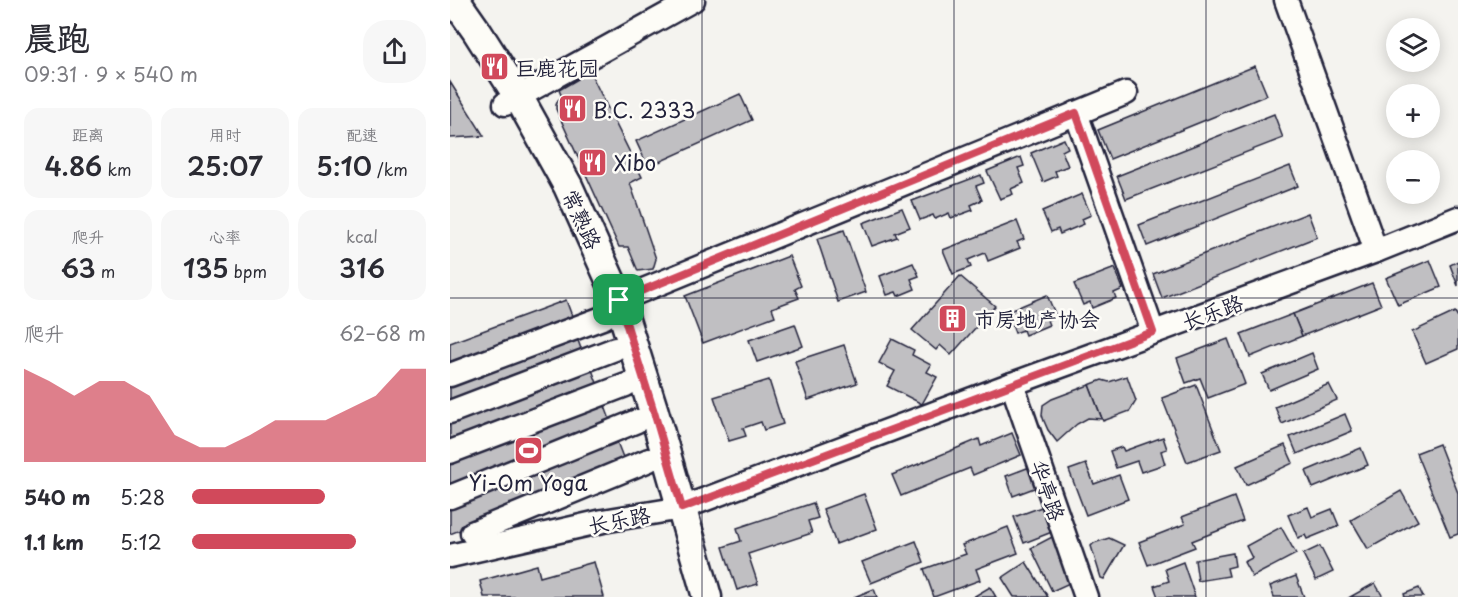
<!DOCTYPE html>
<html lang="zh">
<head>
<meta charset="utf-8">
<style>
  :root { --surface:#fff; --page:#f7f7f7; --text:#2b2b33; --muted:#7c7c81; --accent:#d1495b }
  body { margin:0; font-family:"Playpen Sans","LXGW WenKai TC",sans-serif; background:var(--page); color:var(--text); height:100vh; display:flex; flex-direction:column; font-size:22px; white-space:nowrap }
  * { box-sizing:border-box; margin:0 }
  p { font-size:20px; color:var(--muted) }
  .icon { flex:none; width:33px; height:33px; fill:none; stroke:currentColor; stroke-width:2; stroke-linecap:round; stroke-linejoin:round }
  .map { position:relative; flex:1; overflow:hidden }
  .details { display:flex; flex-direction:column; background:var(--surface); width:450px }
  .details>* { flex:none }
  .controls { position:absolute; left:936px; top:18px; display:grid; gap:12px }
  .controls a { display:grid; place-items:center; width:54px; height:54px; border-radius:50%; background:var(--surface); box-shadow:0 3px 15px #0003; font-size:30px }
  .pin { position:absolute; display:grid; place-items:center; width:51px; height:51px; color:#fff; margin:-26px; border-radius:12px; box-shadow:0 3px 9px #0006 }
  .round { display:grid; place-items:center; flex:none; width:63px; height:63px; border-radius:24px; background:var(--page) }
  .overview { display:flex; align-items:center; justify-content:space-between; height:102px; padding:0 24px }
  h1 { font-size:33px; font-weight:600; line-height:45px }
  .figures { display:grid; grid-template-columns:repeat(3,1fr); gap:9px; height:102px; padding:6px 24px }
  .figures div { display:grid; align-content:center; border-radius:15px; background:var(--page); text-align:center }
  .figures b { font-size:26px; font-weight:600 }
  .figures small { font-size:16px; font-weight:400 }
  .figures p { font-size:16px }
  .chart { height:168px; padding:12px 24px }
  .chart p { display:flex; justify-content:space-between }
  .chart svg { width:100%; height:108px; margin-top:6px; fill:var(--accent); opacity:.7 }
  ul { padding:0 24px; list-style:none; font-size:20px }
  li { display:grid; grid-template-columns:96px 72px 1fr; align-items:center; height:45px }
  li i { height:15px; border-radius:8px; background:var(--accent) }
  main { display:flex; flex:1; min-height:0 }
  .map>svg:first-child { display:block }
  .building { fill:#c0bfc2; stroke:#22223b; stroke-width:1.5 }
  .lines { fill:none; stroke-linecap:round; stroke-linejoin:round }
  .minor-casing { stroke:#22223b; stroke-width:27 }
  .major-casing { stroke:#22223b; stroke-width:33 }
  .minor { stroke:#fdfcf7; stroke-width:22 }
  .major { stroke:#fdfcf7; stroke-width:28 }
  .route-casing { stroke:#fff; stroke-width:12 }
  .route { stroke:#d1495b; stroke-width:8 }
  .grid { fill:none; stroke:#22223b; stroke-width:1.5; stroke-opacity:0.55 }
  .labels { text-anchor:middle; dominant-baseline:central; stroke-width:5; stroke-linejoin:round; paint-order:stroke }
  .poi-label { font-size:21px; fill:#22223b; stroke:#fdfcf7; text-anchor:start }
  .street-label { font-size:21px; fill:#22223b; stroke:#fdfcf7 }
</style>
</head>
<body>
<main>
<section class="details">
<div class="overview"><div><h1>晨跑</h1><p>09:31 · 9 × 540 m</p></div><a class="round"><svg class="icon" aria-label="share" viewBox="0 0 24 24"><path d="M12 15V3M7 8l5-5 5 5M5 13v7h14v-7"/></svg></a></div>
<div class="figures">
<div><p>距离</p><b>4.86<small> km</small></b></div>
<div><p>用时</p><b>25:07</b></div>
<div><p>配速</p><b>5:10<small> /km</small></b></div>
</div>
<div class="figures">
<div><p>爬升</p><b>63<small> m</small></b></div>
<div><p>心率</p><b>135<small> bpm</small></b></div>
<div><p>kcal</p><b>316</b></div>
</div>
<div class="chart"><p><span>爬升</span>62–68 m</p>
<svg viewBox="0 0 160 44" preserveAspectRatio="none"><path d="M0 44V6L10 11L20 17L30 11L40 11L50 17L60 33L70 38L80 38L90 33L100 27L110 27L120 27L130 22L140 17L150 6L160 6V44z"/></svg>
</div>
<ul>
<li><b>540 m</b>5:28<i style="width:57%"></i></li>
<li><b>1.1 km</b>5:12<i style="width:70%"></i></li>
</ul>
</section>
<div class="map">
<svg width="1008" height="597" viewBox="0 0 1008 597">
  <rect width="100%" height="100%" fill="#f4f3ef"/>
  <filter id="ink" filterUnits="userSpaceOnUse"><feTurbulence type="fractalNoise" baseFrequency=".0167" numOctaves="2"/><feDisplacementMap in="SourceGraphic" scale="12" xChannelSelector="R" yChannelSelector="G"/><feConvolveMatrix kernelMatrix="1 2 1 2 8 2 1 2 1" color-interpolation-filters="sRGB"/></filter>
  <g filter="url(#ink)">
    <g class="building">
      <polygon points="805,66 817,95 660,159 648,130"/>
      <polygon points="140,72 192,177 180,183 206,259 203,269 188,271 178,247 169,247 106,109 106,105 108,100 112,97 109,90"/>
      <polygon points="0,82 34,136 0,138"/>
      <polygon points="290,94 302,120 198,167 186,141"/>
      <polygon points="824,114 833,138 676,199 667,176"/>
      <polygon points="614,139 618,148 612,151 618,166 605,171 607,176 593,182 581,153"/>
      <polygon points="571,157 574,166 568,168 574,183 561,189 563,194 550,199 537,171"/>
      <polygon points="840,166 848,186 697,246 689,225"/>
      <polygon points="531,175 534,183 526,186 532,200 521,205 523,210 501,218 499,213 485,219 483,215 470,220 462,201"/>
      <polygon points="632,194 641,215 632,219 634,224 610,234 608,229 601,232 592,211"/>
      <polygon points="452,208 460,227 445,233 447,237 422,246 413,223"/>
      <polygon points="858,213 867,237 712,298 703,274"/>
      <polygon points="567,221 574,239 567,242 570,248 538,261 535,253 518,260 521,267 503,274 493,250"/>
      <polygon points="394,230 416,292 388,302 367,239"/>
      <polygon points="339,256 351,286 345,289 349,298 322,308 325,316 253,343 235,296"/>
      <polygon points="980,260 991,287 948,305 936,278"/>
      <polygon points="1008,261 1008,286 1000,265"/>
      <polygon points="463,263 469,276 461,279 465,289 448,296 446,292 437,295 430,276"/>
      <polygon points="665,268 673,289 664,293 666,298 642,308 640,302 633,305 624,284"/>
      <polygon points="510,276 545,306 501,355 490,345 486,350 462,330"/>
      <polygon points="922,283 931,305 852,336 843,314"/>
      <polygon points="597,295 606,316 597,320 599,325 575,335 573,330 565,333 557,312"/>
      <polygon points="116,300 125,324 0,371 0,343"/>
      <polygon points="1005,312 1008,317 1008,349 976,363 962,332"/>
      <polygon points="843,314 852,336 800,357 791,334"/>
      <polygon points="345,324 353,346 307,362 299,340"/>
      <polygon points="125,332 134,357 0,407 0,379"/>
      <polygon points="442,339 464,350 462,355 481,365 477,372 487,377 472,404 437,386 445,371 429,363"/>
      <polygon points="778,339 795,384 758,398 750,378 736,383 727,358"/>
      <polygon points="394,345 407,383 358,400 345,361"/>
      <polygon points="862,353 868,369 819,390 812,374"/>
      <polygon points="141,367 150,391 0,447 0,420"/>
      <polygon points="677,376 686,401 680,411 653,421 639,385 652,380 659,382"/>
      <polygon points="319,380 333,424 314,430 311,422 293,428 296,436 279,441 264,397"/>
      <polygon points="879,384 887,400 832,424 825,407"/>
      <polygon points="639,385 652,419 638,418 627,424 607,442 598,430 594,421 592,415 593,405 602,399"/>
      <polygon points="746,385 771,450 737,462 712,398"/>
      <polygon points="153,401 162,425 0,487 0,459"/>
      <polygon points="895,414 902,431 847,454 840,437"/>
      <polygon points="562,433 571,455 523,475 520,468 451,496 442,475 529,439 531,446"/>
      <polygon points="713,437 717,449 711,451 715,464 691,472 687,461 666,468 660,451 672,447 674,451"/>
      <polygon points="167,442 176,465 0,534 0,508"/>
      <polygon points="989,444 1008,493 1008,534 1000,537 966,453"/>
      <polygon points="835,445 843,463 796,485 787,466"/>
      <polygon points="911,448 918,465 863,488 856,471"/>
      <polygon points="636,464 644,484 669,475 678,499 636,515 619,470"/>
      <polygon points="585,465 592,485 563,496 556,476"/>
      <polygon points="951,491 968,521 918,549 901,520"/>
      <polygon points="414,494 427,529 386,544 373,509"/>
      <polygon points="784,497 793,521 742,541 745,547 698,565 689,542 735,524 732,517"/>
      <polygon points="363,503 368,518 358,521 362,533 298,554 308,584 287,590 273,547 291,541 287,528"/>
      <polygon points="597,505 607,530 574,543 564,517"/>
      <polygon points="858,507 862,517 882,509 889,526 857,539 855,535 848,538 838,515"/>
      <polygon points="558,527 568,553 526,569 530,580 484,597 474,569 516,554 512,545"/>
      <polygon points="831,527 846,554 802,577 794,562 802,558 796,546"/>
      <polygon points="604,536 626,580 602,591 581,548"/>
      <polygon points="659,538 674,545 654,579 651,578 641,546 644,543"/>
      <polygon points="466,541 474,562 421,583 412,562"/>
      <polygon points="870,546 883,572 866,580 853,554"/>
      <polygon points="783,553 785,566 777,568 779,576 748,581 745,560"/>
      <polygon points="144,562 154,597 34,597 30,581 87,565 90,577"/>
      <polygon points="576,562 598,597 564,597 552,578"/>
      <polygon points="733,562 745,597 708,597 704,586 719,581 715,569"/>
      <polygon points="846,576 854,597 824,597 820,586"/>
      <polygon points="925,583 933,597 900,597"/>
      <polygon points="540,587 546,597 523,597"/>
      <polygon points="969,588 973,597 955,597 954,594"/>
      <polygon points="424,589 427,597 404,597"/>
    </g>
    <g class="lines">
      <defs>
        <g id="minor">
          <polyline points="836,0 926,251"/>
          <polyline points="55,104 243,0"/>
          <polyline points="626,113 703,332"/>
          <polyline points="169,300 676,93"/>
          <polyline points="0,375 155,317"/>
          <polyline points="562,384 636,597"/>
          <polyline points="0,412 165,349"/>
          <polyline points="0,452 176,385"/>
          <polyline points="0,497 187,421"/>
          <polyline points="22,533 199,460"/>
          <polyline points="0,556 153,521 232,508 562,384 926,251 1008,218"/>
        </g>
        <polyline id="major" points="5,0 26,30 68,96 118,186 167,295 204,412 257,597"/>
      </defs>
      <use href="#minor" class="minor-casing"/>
      <use href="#major" class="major-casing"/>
      <use href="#minor" class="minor"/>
      <use href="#major" class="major"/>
    </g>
  </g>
  <g class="lines" filter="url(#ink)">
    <defs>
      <polygon id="route" points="626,113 703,332 232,508 204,412 169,300"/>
    </defs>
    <use href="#route" class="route-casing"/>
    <use href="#route" class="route"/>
  </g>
  <path class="grid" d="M252,0v597M504,0v597M756,0v597M0,298h1008"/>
  <defs>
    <symbol id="restaurant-square" viewBox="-11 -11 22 22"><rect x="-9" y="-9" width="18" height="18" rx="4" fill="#d1495b" stroke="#fdfcf7"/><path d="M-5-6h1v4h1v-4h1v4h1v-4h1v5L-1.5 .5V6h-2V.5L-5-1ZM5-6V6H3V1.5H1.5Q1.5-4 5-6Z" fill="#fff"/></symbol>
    <symbol id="building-square" viewBox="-11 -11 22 22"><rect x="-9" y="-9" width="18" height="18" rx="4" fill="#d1495b" stroke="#fdfcf7"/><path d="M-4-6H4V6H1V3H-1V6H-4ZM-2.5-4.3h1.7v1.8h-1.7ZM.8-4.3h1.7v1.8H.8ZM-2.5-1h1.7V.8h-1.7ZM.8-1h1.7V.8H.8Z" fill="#fff"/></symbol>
    <symbol id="stadium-square" viewBox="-11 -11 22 22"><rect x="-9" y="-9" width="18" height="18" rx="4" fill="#d1495b" stroke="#fdfcf7"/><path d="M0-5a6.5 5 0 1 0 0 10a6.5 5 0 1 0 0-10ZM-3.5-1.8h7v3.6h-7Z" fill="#fff"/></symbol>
  </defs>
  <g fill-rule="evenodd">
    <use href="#restaurant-square" x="28" y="50" width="33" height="33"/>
    <use href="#restaurant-square" x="106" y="92" width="33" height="33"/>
    <use href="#restaurant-square" x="126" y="146" width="33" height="33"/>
    <use href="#building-square" x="486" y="302" width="33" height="33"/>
    <use href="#stadium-square" x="62" y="434" width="33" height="33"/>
  </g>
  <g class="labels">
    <g class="poi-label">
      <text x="65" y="67">巨鹿花园</text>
      <text x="143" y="109">B.C. 2333</text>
      <text x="164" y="162">Xibo</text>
      <text x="524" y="318">市房地产协会</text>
      <text x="78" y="482" text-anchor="middle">Yi-Om Yoga</text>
    </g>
    <g class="street-label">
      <text transform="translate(133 219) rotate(65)">常熟路</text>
      <text transform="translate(762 311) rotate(-20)">长乐路</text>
      <text transform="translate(599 490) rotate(71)">华亭路</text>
      <text transform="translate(169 519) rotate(-11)">长乐路</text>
    </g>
  </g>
</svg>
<div class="controls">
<a><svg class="icon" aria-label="layers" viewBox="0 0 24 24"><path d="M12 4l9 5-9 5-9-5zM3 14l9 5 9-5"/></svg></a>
<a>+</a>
<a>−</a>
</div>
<div class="pin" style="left:169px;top:300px;background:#1e9e55"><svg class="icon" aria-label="arrive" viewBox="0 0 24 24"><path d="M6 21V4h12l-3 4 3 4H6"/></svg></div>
</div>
</main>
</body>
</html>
